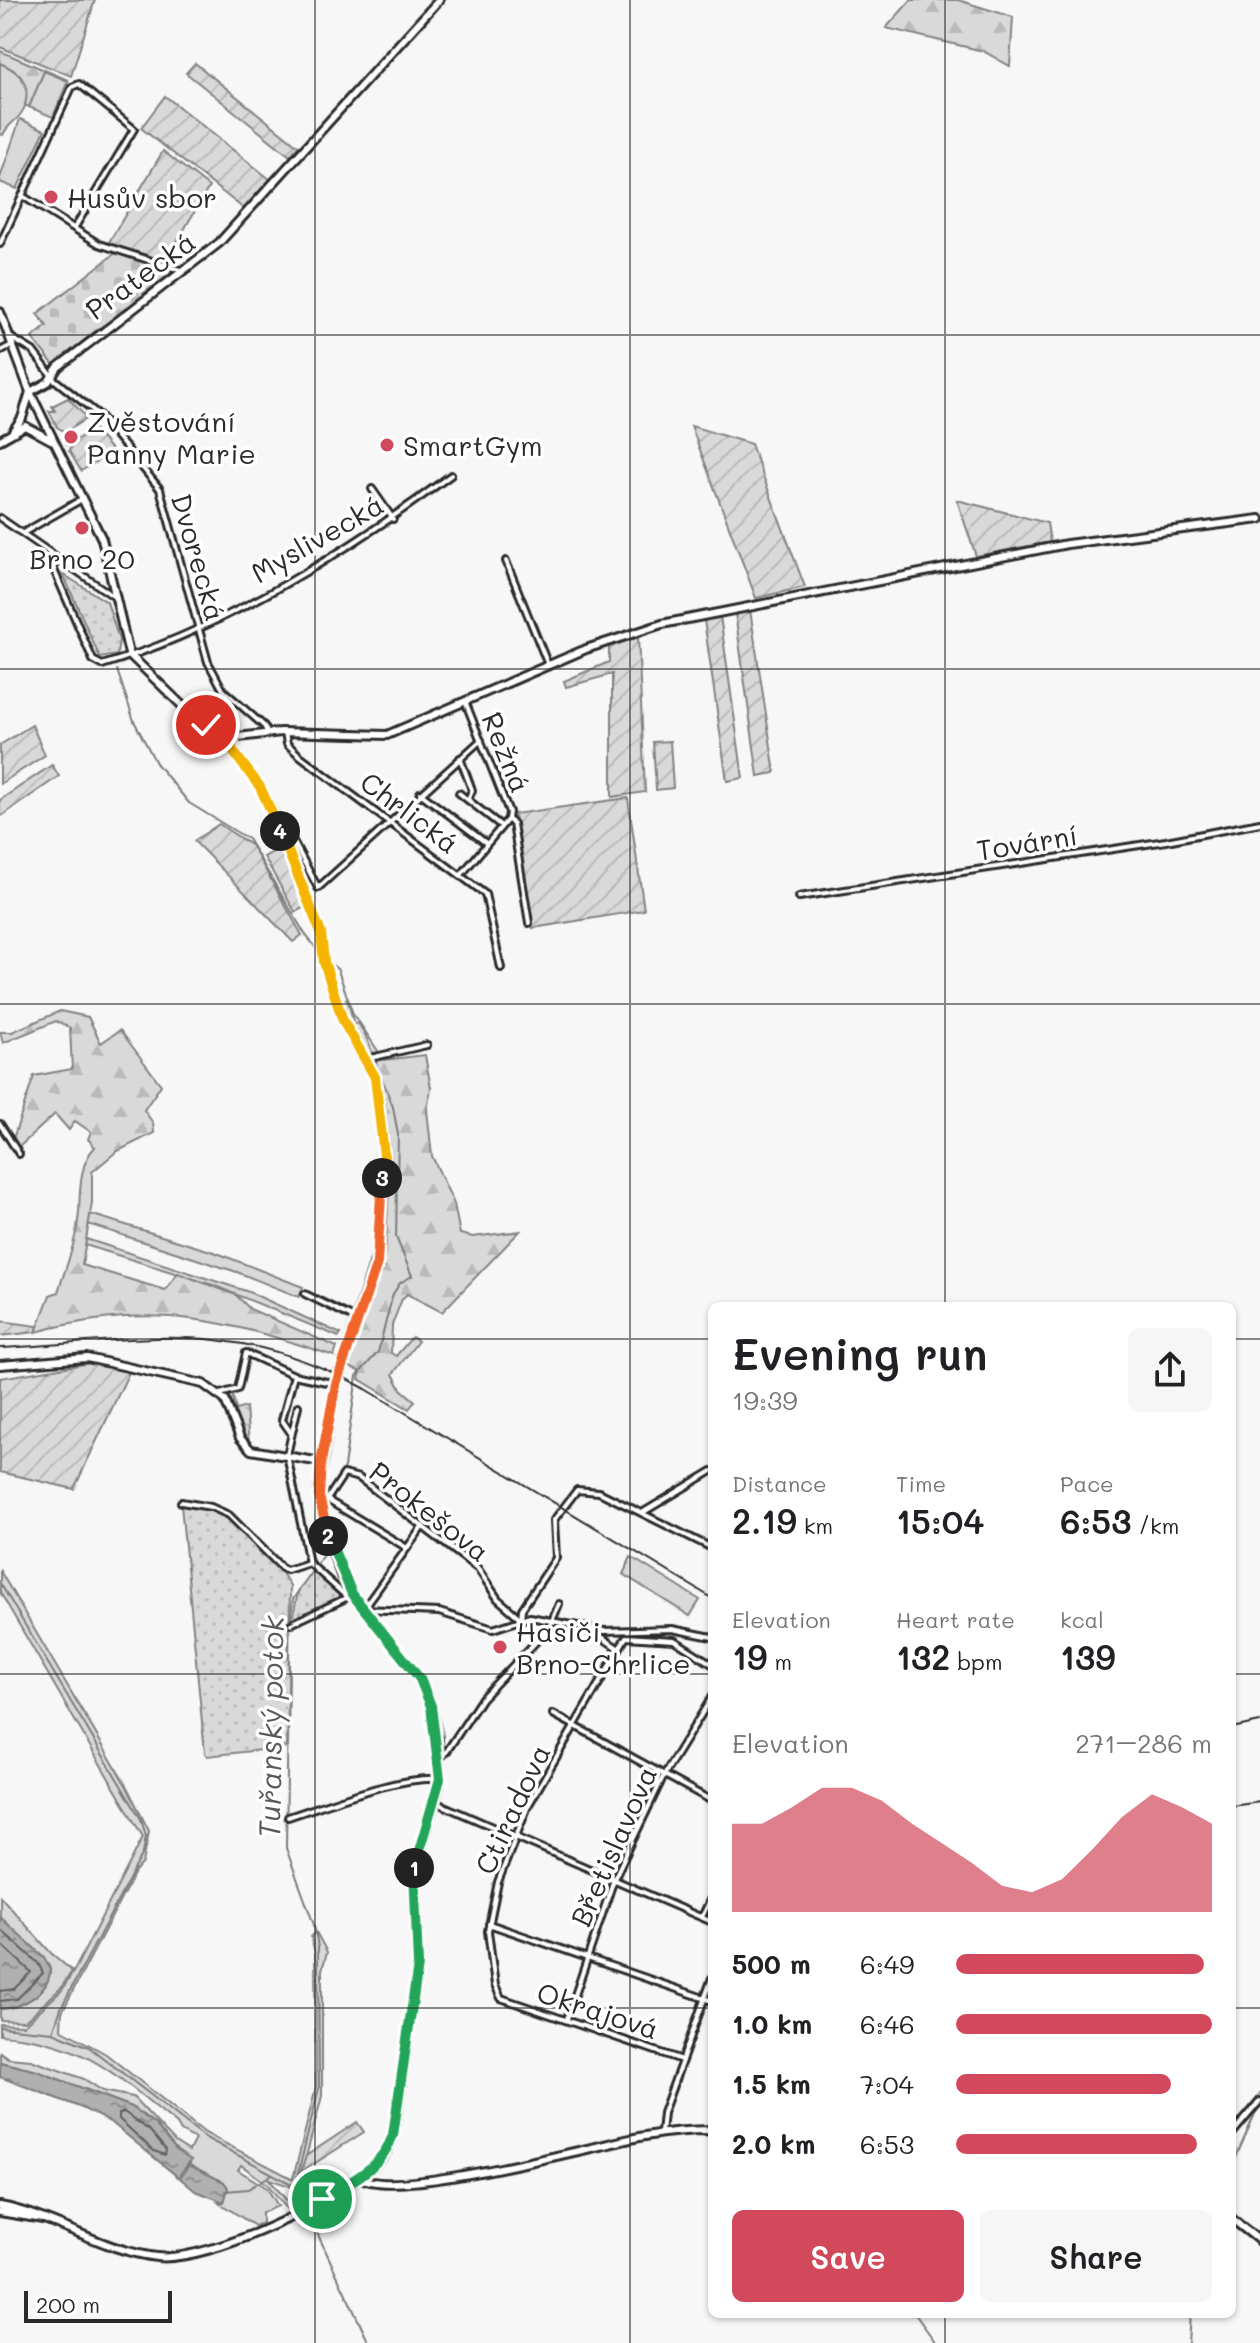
<!DOCTYPE html>
<html lang="en">
<head>
<meta charset="utf-8">
<style>
  :root { --surface:#fff; --page:#f6f6f6; --text:#202124; --muted:#757577; --accent:#d1495b }
  body { margin:0; font-family:Mali,sans-serif; background:var(--page); color:var(--text); height:100vh; display:flex; flex-direction:column; font-size:30px; white-space:nowrap }
  * { box-sizing:border-box; margin:0 }
  p { font-size:26px; color:var(--muted) }
  .icon { flex:none; width:44px; height:44px; fill:none; stroke:currentColor; stroke-width:2; stroke-linecap:round; stroke-linejoin:round }
  .map { position:relative; flex:1; overflow:hidden }
  .drawer { position:absolute; left:708px; top:1302px; width:528px; height:1016px; display:flex; flex-direction:column; background:var(--surface); border-radius:12px; box-shadow:0 2px 6px #0004 }
  .drawer>* { flex:none }
  .scale { position:absolute; left:24px; bottom:20px; width:148px; box-sizing:border-box; padding-left:8px; border:4px solid #2b2b2b; border-top:0; font-size:22px; line-height:28px; white-space:nowrap; color:#2b2b2b; -webkit-text-stroke:6px #fff; paint-order:stroke }
  .pin { position:absolute; display:grid; place-items:center; width:68px; height:68px; color:#fff; margin:-34px; border:4px solid #fff; border-radius:50%; box-shadow:0 2px 8px #0007 }
  .km { position:absolute; width:40px; height:40px; margin:-20px; border-radius:50%; background:#222; color:#fff; font-size:22px; line-height:40px; text-align:center }
  .round { display:grid; place-items:center; flex:none; width:84px; height:84px; border-radius:12px; background:var(--page) }
  .head { display:flex; align-items:center; justify-content:space-between; height:136px; padding:0 24px }
  h1 { font-size:44px; font-weight:600; line-height:60px }
  .metrics { display:grid; grid-template-columns:repeat(3,1fr); gap:12px; height:136px; padding:8px 24px }
  .metrics div { display:grid; align-content:center }
  .metrics b { font-size:34px; font-weight:600 }
  .metrics small { font-size:22px; font-weight:400 }
  .metrics p { font-size:22px }
  .chart { height:224px; padding:16px 24px }
  .chart p { display:flex; justify-content:space-between }
  .chart svg { width:100%; height:144px; margin-top:8px; fill:var(--accent); opacity:.7 }
  .button { display:flex; gap:16px; margin-top:auto; padding:16px 24px }
  .button a { flex:1; height:92px; border-radius:12px; background:var(--accent); color:#fff; font-size:32px; font-weight:600; line-height:92px; text-align:center }
  .button a+a { background:var(--page); color:var(--text) }
  ul { padding:0 24px; list-style:none; font-size:26px }
  li { display:grid; grid-template-columns:128px 96px 1fr; align-items:center; height:60px }
  li i { height:20px; border-radius:10px; background:var(--accent) }
  .map>svg:first-child { display:block }
  .grass { fill:#d9d9d9; stroke:#828282; stroke-width:2 }
  .forest { fill:url(#forest-firs); stroke:#828282; stroke-width:2 }
  .cemetery { fill:url(#cemetery-stones); stroke:#828282; stroke-width:2 }
  .park { fill:url(#park-dots); stroke:#828282; stroke-width:2 }
  .garden { fill:url(#garden-furrows); stroke:#828282; stroke-width:2 }
  .water { fill:url(#water-ripples); stroke:#7b7b7b; stroke-width:2 }
  .lines { fill:none; stroke-linecap:round; stroke-linejoin:round }
  .shore { stroke:#606060; stroke-width:2 }
  .stream { stroke:#7b7b7b; stroke-width:2 }
  .minor-casing { stroke:#2b2b2b; stroke-width:10 }
  .tertiary-casing { stroke:#2b2b2b; stroke-width:12 }
  .secondary-casing { stroke:#2b2b2b; stroke-width:12 }
  .minor { stroke:#fff; stroke-width:4 }
  .tertiary { stroke:#fff; stroke-width:6 }
  .secondary { stroke:#fff; stroke-width:6 }
  .rail { stroke:#2b2b2b; stroke-width:2 }
  .split-1-casing { stroke:#fff; stroke-width:16 }
  .split-2-casing { stroke:#fff; stroke-width:16 }
  .split-3-casing { stroke:#fff; stroke-width:16 }
  .split-4-casing { stroke:#fff; stroke-width:16 }
  .split-5-casing { stroke:#fff; stroke-width:16 }
  .split-1 { stroke:#22a559; stroke-width:10 }
  .split-2 { stroke:#22a559; stroke-width:10 }
  .split-3 { stroke:#f0652b; stroke-width:10 }
  .split-4 { stroke:#f5b400; stroke-width:10 }
  .split-5 { stroke:#f5b400; stroke-width:10 }
  .grid { fill:none; stroke:#2b2b2b; stroke-width:2; stroke-opacity:0.55 }
  .poi-dot { fill:#d1495b; stroke:#fff; stroke-width:3 }
  .labels { text-anchor:middle; dominant-baseline:central; stroke-width:7; stroke-linejoin:round; paint-order:stroke }
  .poi-label { font-size:28px; fill:#2b2b2b; stroke:#fff; text-anchor:start }
  .street-label { font-size:28px; fill:#2b2b2b; stroke:#fff }
  .water-label { font-size:30px; font-style:italic; fill:#5a5a5a; stroke:#fff }
</style>
</head>
<body>
<div class="map">
<svg width="1260" height="2343" viewBox="0 0 1260 2343">
  <defs>
    <pattern id="forest-firs" width="22" height="20" patternUnits="userSpaceOnUse" patternTransform="scale(2)"><rect width="22" height="20" fill="#d9d9d9"/><path d="M5 1l3.5 6h-7zM16 11l3.5 6h-7z" fill="#bababa"/></pattern>
    <pattern id="cemetery-stones" width="16" height="16" patternUnits="userSpaceOnUse" patternTransform="scale(2)"><rect width="16" height="16" fill="#d9d9d9"/><path d="M2 7V4a2 2 0 0 1 4 0v3zM10 15v-3a2 2 0 0 1 4 0v3z" fill="#bababa"/></pattern>
    <pattern id="park-dots" width="8" height="8" patternUnits="userSpaceOnUse" patternTransform="scale(2)"><rect width="8" height="8" fill="#d9d9d9"/><path d="M2 2h.1M6 6h.1" fill="none" stroke="#bababa" stroke-width="1.8" stroke-linecap="round"/></pattern>
    <pattern id="garden-furrows" width="10" height="10" patternUnits="userSpaceOnUse" patternTransform="scale(2)"><rect width="10" height="10" fill="#d9d9d9"/><path d="M-1 1l2-2M0 10L10 0M9 11l2-2" fill="none" stroke="#bababa"/></pattern>
    <pattern id="water-ripples" width="26" height="14" patternUnits="userSpaceOnUse" patternTransform="scale(2)"><rect width="26" height="14" fill="#b0b0b0"/><path d="M2 4q2-2 4 0t4 0M15 11q2-2 4 0t4 0" fill="none" stroke="#8f8f8f"/></pattern>
  </defs>
  <rect width="100%" height="100%" fill="#f7f7f7"/>
  <filter id="ink" filterUnits="userSpaceOnUse"><feTurbulence type="fractalNoise" baseFrequency=".0125" numOctaves="2"/><feDisplacementMap in="SourceGraphic" scale="16" xChannelSelector="R" yChannelSelector="G"/><feConvolveMatrix kernelMatrix="1 2 1 2 8 2 1 2 1" color-interpolation-filters="sRGB"/></filter>
  <g filter="url(#ink)">
    <g class="grass">
      <path d="M0,63c23,9 37,29 20,52 -6,8 -13,10 -17,20l-3,-1z"/>
      <polygon points="44,71 68,81 53,117 29,107"/>
      <polygon points="20,119 45,130 17,189 0,182 0,178"/>
      <polygon points="90,1214 217,1253 303,1287 299,1297 237,1272 88,1224"/>
      <polygon points="86,1239 249,1292 341,1334 339,1337 213,1285 85,1245"/>
      <polygon points="631,1557 700,1600 690,1616 623,1574"/>
      <path d="M0,1571l127,216 22,44 -6,32 -8,9 -73,140 -1,17 45,25 99,79 88,46 23,-92 -1,-134 -4,-16 5,-5 11,20 -5,18v126l-23,88 3,6 15,6 -16,10 -11,-20 -21,-7 18,22 7,2 -7,6 -20,-25 -26,-19 -3,5 29,18 11,18 -16,7v10l-7,3 -37,-24h6l4,-14 -4,-6 -35,-17 2,-4 -14,-10 -21,-26 -24,-18 -95,-36 -37,-9v-10l8,6 23,2 53,19 19,12 30,6 42,45 14,9 6,-12 -14,-8 -4,-7c-63,-50 -92,-83 -177,-89v-11l24,1 38,-35 13,-21 68,-132 -143,-245z"/>
      <path d="M0,1896l51,57 21,18 -11,17 -36,33 -25,-1v-11c21,-1 50,-16 50,-40l-6,-12 -44,-40z"/>
    </g>
    <g class="forest">
      <polygon points="911,0 958,0 1013,17 1010,66 983,51 886,28"/>
      <path d="M0,51l68,29h1l-25,-9 -15,36 -4,-2c6,-22 -5,-34 -25,-42z"/>
      <polygon points="340,998 348,1000 354,1025 359,1022 384,1060 425,1055 431,1088 427,1110 432,1156 454,1204 460,1234 473,1237 520,1231 442,1312 407,1294 402,1299 392,1325 391,1353 396,1356 412,1337 418,1341 393,1374 401,1389 415,1401 409,1409 359,1379 361,1372 347,1366 385,1254 391,1155 384,1097 374,1067 346,1020"/>
      <path d="M60,1011l28,6 13,26 19,-13 41,55 -17,25 9,13 1,10 -38,19 -24,20v31l-10,62 83,25 13,-17 58,22 14,14 87,38 -3,9c-111,-37 -182,-55 -298,-24l14,-37 8,-3c8,-25 19,-53 21,-80 1,-20 0,-49 16,-65l-7,-8 3,-7 -16,-11 -6,9 -14,-16 -36,33 -6,-8 21,-63 38,-7 -2,-41 -14,-7 -53,22 -3,-11h12z"/>
    </g>
    <polygon class="cemetery" points="118,251 175,270 143,294 145,297 94,332 54,365 32,338 47,326 37,314"/>
    <g class="park">
      <polygon points="63,574 107,602 119,640 117,655 100,658"/>
      <polygon points="232,1393 236,1410 246,1407 249,1446 227,1394"/>
      <polygon points="181,1505 217,1511 226,1517 281,1571 290,1586 288,1747 207,1756 205,1753"/>
      <polygon points="314,1570 341,1597 291,1624 298,1592"/>
    </g>
    <g class="garden">
      <polygon points="0,0 95,0 71,76 0,47"/>
      <polygon points="195,63 298,146 290,156 186,73"/>
      <polygon points="165,96 271,180 244,209 141,128"/>
      <polygon points="163,151 209,187 165,262 108,244"/>
      <polygon points="68,398 87,418 65,432 57,427 49,411 55,411 52,406"/>
      <polygon points="691,426 751,444 805,587 756,598"/>
      <polygon points="94,429 113,452 81,471 69,451 71,446 67,445"/>
      <polygon points="957,500 1047,523 1050,542 976,556"/>
      <polygon points="750,610 775,773 758,776 735,613"/>
      <polygon points="720,616 743,778 727,781 704,620"/>
      <polygon points="638,637 645,792 612,797 612,674 566,687 564,681 609,662 609,647"/>
      <polygon points="32,725 45,755 0,784 0,745"/>
      <polygon points="670,741 673,788 656,790 653,742"/>
      <polygon points="52,765 59,776 0,817 0,800"/>
      <polygon points="628,798 644,910 533,928 514,814"/>
      <polygon points="219,824 252,846 302,935 293,942 194,841"/>
      <polygon points="282,847 305,907 295,912 264,857"/>
      <polygon points="0,1321 38,1326 36,1332 0,1336"/>
      <polygon points="96,1362 130,1370 74,1489 0,1472 0,1378"/>
      <polygon points="357,2122 364,2132 301,2172 306,2156"/>
    </g>
    <g class="water">
      <path d="M0,1917l44,40 6,12c0,24 -28,39 -50,40z"/>
      <polygon points="0,2062 37,2071 132,2107 156,2125 177,2151 191,2160 178,2177 112,2123 82,2108 0,2077"/>
      <polygon points="189,2165 224,2182 228,2188 224,2202 195,2191 180,2178"/>
    </g>
    <g class="lines">
      <g class="shore">
        <polyline points="0,1929 38,1963 43,1973 17,1999 0,2001"/>
        <polyline points="0,1943 31,1972 14,1989 0,1991"/>
        <polygon points="124,2112 150,2131 166,2150 165,2155 154,2151 119,2119 119,2114"/>
      </g>
      <g class="stream">
        <polyline points="117,670 134,721 156,763 189,803 248,839 305,934 323,957"/>
        <polyline points="328,961 338,970 353,1014 365,1034 393,1107 398,1135 396,1237 412,1276 400,1283 393,1294 378,1352 357,1376 344,1467 334,1485"/>
        <polyline points="323,1499 331,1491"/>
        <polyline points="0,1583 141,1819 146,1836 143,1853 61,2008 53,2032"/>
        <polyline points="0,2027 53,2032 89,2047 206,2138 295,2186 369,2343"/>
        <polyline points="1255,2102 1260,2093"/>
        <polyline points="695,2134 712,2137"/>
        <polyline points="1232,2166 1255,2114"/>
        <polyline points="295,2186 319,2088 318,1947 314,1925 286,1848 289,1629 293,1599 325,1552 318,1512"/>
        <polyline points="226,2191 248,2189 271,2175"/>
        <polyline points="915,2314 936,2343"/>
        <polyline points="1188,2343 1190,2314"/>
      </g>
      <defs>
        <g id="minor">
          <polyline points="24,197 99,244 183,271"/>
          <polyline points="0,244 72,87 79,84 134,129 75,227"/>
          <polyline points="10,337 33,351 55,380 99,415 160,489 208,662 223,690 264,726 268,733"/>
          <polyline points="0,351 10,346"/>
          <polyline points="372,489 393,519"/>
          <polyline points="0,518 116,598"/>
          <polyline points="23,533 82,499"/>
          <path d="M53,555l1,15 39,90 9,5c120,-35 248,-115 349,-190"/>
          <polyline points="506,561 548,665"/>
          <polyline points="285,732 287,744 299,755 485,894 501,968"/>
          <polyline points="460,758 472,790 468,800"/>
          <polyline points="420,793 486,843"/>
          <polyline points="459,793 500,825"/>
          <polyline points="508,819 513,824 529,923"/>
          <polyline points="277,822 284,824 318,888 481,740"/>
          <polyline points="461,875 508,819 509,812 465,701"/>
          <polyline points="799,897 1166,841 1260,823"/>
          <polyline points="366,1059 427,1045"/>
          <polyline points="0,1124 19,1154"/>
          <polyline points="305,1294 356,1319"/>
          <polyline points="220,1394 238,1389 246,1353 294,1375 336,1384"/>
          <polyline points="298,1406 287,1455 309,1563"/>
          <polyline points="291,1433 282,1420 294,1375"/>
          <polyline points="329,1501 407,1548"/>
          <polyline points="181,1502 211,1507 229,1515 282,1568 287,1570 309,1563 347,1597"/>
          <polyline points="322,1507 344,1474 359,1478 478,1569 498,1599 521,1619"/>
          <polyline points="642,1513 712,1471"/>
          <polyline points="364,1608 423,1526"/>
          <polyline points="363,1609 439,1612 493,1629 530,1617 604,1631 672,1629 712,1637"/>
          <polyline points="521,1619 522,1609 556,1558 554,1520 577,1490 599,1492 712,1548"/>
          <polyline points="291,1624 346,1598"/>
          <polyline points="590,1629 619,1649"/>
          <polyline points="553,1714 712,1801"/>
          <polyline points="440,1758 447,1751 482,1698 549,1628 559,1604"/>
          <polyline points="435,1802 712,1922"/>
          <path d="M288,1817c41,-13 109,-41 152,-38"/>
          <polyline points="702,1917 712,1896"/>
          <polyline points="489,1924 712,2001"/>
          <polyline points="567,2019 614,1879 664,1775 712,1697"/>
          <polyline points="682,2060 501,1998 495,1985 488,1931 498,1882 528,1806 626,1637 674,1640 712,1664"/>
          <polyline points="661,2133 663,2113 712,1978"/>
          <polyline points="1232,2134 1260,2101"/>
        </g>
        <g id="tertiary">
          <polyline points="0,312 30,392"/>
          <polyline points="204,724 230,750"/>
          <polyline points="0,1365 87,1358 203,1384 225,1400 240,1438 251,1450 321,1462"/>
          <path d="M359,2176c27,27 241,-32 286,-40 22,-4 44,-6 67,-6"/>
          <path d="M0,2206c54,10 103,45 157,51 52,6 186,-59 222,-96 11,-11 14,-24 17,-39l22,-157 -4,-96 25,-82 -1,-49 -7,-32 -11,-27 -63,-78 -16,-26 -12,-33 -11,-52 18,-106 44,-139 4,-90 -5,-56 -4,-22 -32,-56 -18,-55 -4,-33 -46,-117 -18,-34 -25,-32v-14"/>
          <polyline points="1232,2219 1260,2241"/>
        </g>
        <g id="secondary">
          <polyline points="30,392 102,539 129,654 195,718 214,729 238,737 281,732 387,735 586,649 662,624 1067,544 1260,519"/>
          <polyline points="13,431 22,418 30,392 48,382 58,367 219,243 439,0"/>
          <polyline points="0,440 25,426 53,441"/>
          <polyline points="0,2212 43,2219"/>
        </g>
      </defs>
      <use href="#minor" class="minor-casing"/>
      <use href="#tertiary" class="tertiary-casing"/>
      <use href="#secondary" class="secondary-casing"/>
      <use href="#minor" class="minor"/>
      <use href="#tertiary" class="tertiary"/>
      <use href="#secondary" class="secondary"/>
      <g class="rail">
        <path d="M0,1348c144,-7 229,-33 366,41l346,209"/>
        <polyline points="1232,1728 1260,1722"/>
        <polyline points="1232,1806 1260,1802"/>
      </g>
    </g>
  </g>
  <g class="lines" filter="url(#ink)">
    <defs>
      <path id="split-1" d="M322,2199c28,-17 60,-31 71,-64l25,-170 -4,-97"/>
      <polyline id="split-2" points="328,1536 352,1594 420,1679 431,1706 440,1779 414,1868"/>
      <polyline id="split-3" points="328,1536 319,1496 321,1462 336,1384 377,1263 382,1178"/>
      <polyline id="split-4" points="280,831 321,933 324,962 343,1021 375,1077 384,1155 382,1178"/>
      <polyline id="split-5" points="206,725 232,736 232,750 260,787 280,831"/>
    </defs>
    <use href="#split-1" class="split-1-casing"/>
    <use href="#split-2" class="split-2-casing"/>
    <use href="#split-3" class="split-3-casing"/>
    <use href="#split-4" class="split-4-casing"/>
    <use href="#split-5" class="split-5-casing"/>
    <use href="#split-1" class="split-1"/>
    <use href="#split-2" class="split-2"/>
    <use href="#split-3" class="split-3"/>
    <use href="#split-4" class="split-4"/>
    <use href="#split-5" class="split-5"/>
  </g>
  <path class="grid" d="M315,0v2343M630,0v2343M945,0v1306M0,335h1260M0,669h1260M0,1004h1260M0,1339h712M1232,1339h28M0,1674h712M1232,1674h28M0,2008h712M1232,2008h28M945,2314v29"/>
  <g class="poi-dot">
    <circle cx="51" cy="197" r="8"/>
    <circle cx="71" cy="437" r="8"/>
    <circle cx="387" cy="445" r="8"/>
    <circle cx="82" cy="528" r="8"/>
    <circle cx="500" cy="1647" r="8"/>
  </g>
  <g class="labels">
    <g class="poi-label">
      <text x="67" y="197">Husův sbor</text>
      <text x="87" y="421">Zvěstování<tspan x="87" dy="32">Panny Marie</tspan></text>
      <text x="403" y="445">SmartGym</text>
      <text x="82" y="558" text-anchor="middle">Brno 20</text>
      <text x="516" y="1631">Hasiči<tspan x="516" dy="32">Brno-Chrlice</tspan></text>
    </g>
    <g class="street-label">
      <text transform="translate(140 275) rotate(-36)">Pratecká</text>
      <text transform="translate(317 538) rotate(-30)">Myslivecká</text>
      <text transform="translate(199 557) rotate(74)">Dvorecká</text>
      <text transform="translate(507 752) rotate(68)">Režná</text>
      <text transform="translate(410 812) rotate(37)">Chrlická</text>
      <text transform="translate(1027 842) rotate(-9)">Tovární</text>
      <text transform="translate(430 1511) rotate(38)">Prokešova</text>
      <text transform="translate(512 1809) rotate(-65)">Ctiradova</text>
      <text transform="translate(613 1846) rotate(-66)">Břetislavova</text>
      <text transform="translate(598 2010) rotate(18)">Okrajová</text>
    </g>
    <g class="water-label">
      <text transform="translate(270 1727) rotate(-89)">Tuřanský potok</text>
    </g>
  </g>
</svg>
<div class="scale">200 m</div>
<div class="pin" style="left:322px;top:2199px;background:#1e9e55"><svg class="icon" aria-label="arrive" viewBox="0 0 24 24"><path d="M6 21V4h12l-3 4 3 4H6"/></svg></div>
<div class="pin" style="left:206px;top:725px;background:#d93025"><svg class="icon" aria-label="check" viewBox="0 0 24 24"><path d="M5 12l5 5 9-10"/></svg></div>
<b class="km" style="left:414px;top:1868px">1</b>
<b class="km" style="left:328px;top:1536px">2</b>
<b class="km" style="left:382px;top:1178px">3</b>
<b class="km" style="left:280px;top:831px">4</b>
<section class="drawer">
<div class="head"><div><h1>Evening run</h1><p>19:39</p></div><a class="round"><svg class="icon" aria-label="share" viewBox="0 0 24 24"><path d="M12 15V3M7 8l5-5 5 5M5 13v7h14v-7"/></svg></a></div>
<div class="metrics">
<div><p>Distance</p><b>2.19<small> km</small></b></div>
<div><p>Time</p><b>15:04</b></div>
<div><p>Pace</p><b>6:53<small> /km</small></b></div>
</div>
<div class="metrics">
<div><p>Elevation</p><b>19<small> m</small></b></div>
<div><p>Heart rate</p><b>132<small> bpm</small></b></div>
<div><p>kcal</p><b>139</b></div>
</div>
<div class="chart"><p><span>Elevation</span>271–286 m</p>
<svg viewBox="0 0 160 44" preserveAspectRatio="none"><path d="M0 44V17L10 17L20 12L30 6L40 6L50 10L60 17L70 23L80 29L90 36L100 38L110 34L120 25L130 15L140 8L150 12L160 17V44z"/></svg>
</div>
<ul>
<li><b>500 m</b>6:49<i style="width:97%"></i></li>
<li><b>1.0 km</b>6:46<i style="width:100%"></i></li>
<li><b>1.5 km</b>7:04<i style="width:84%"></i></li>
<li><b>2.0 km</b>6:53<i style="width:94%"></i></li>
</ul>
<div class="button"><a>Save</a><a>Share</a></div>
</section>
</div>
</body>
</html>
